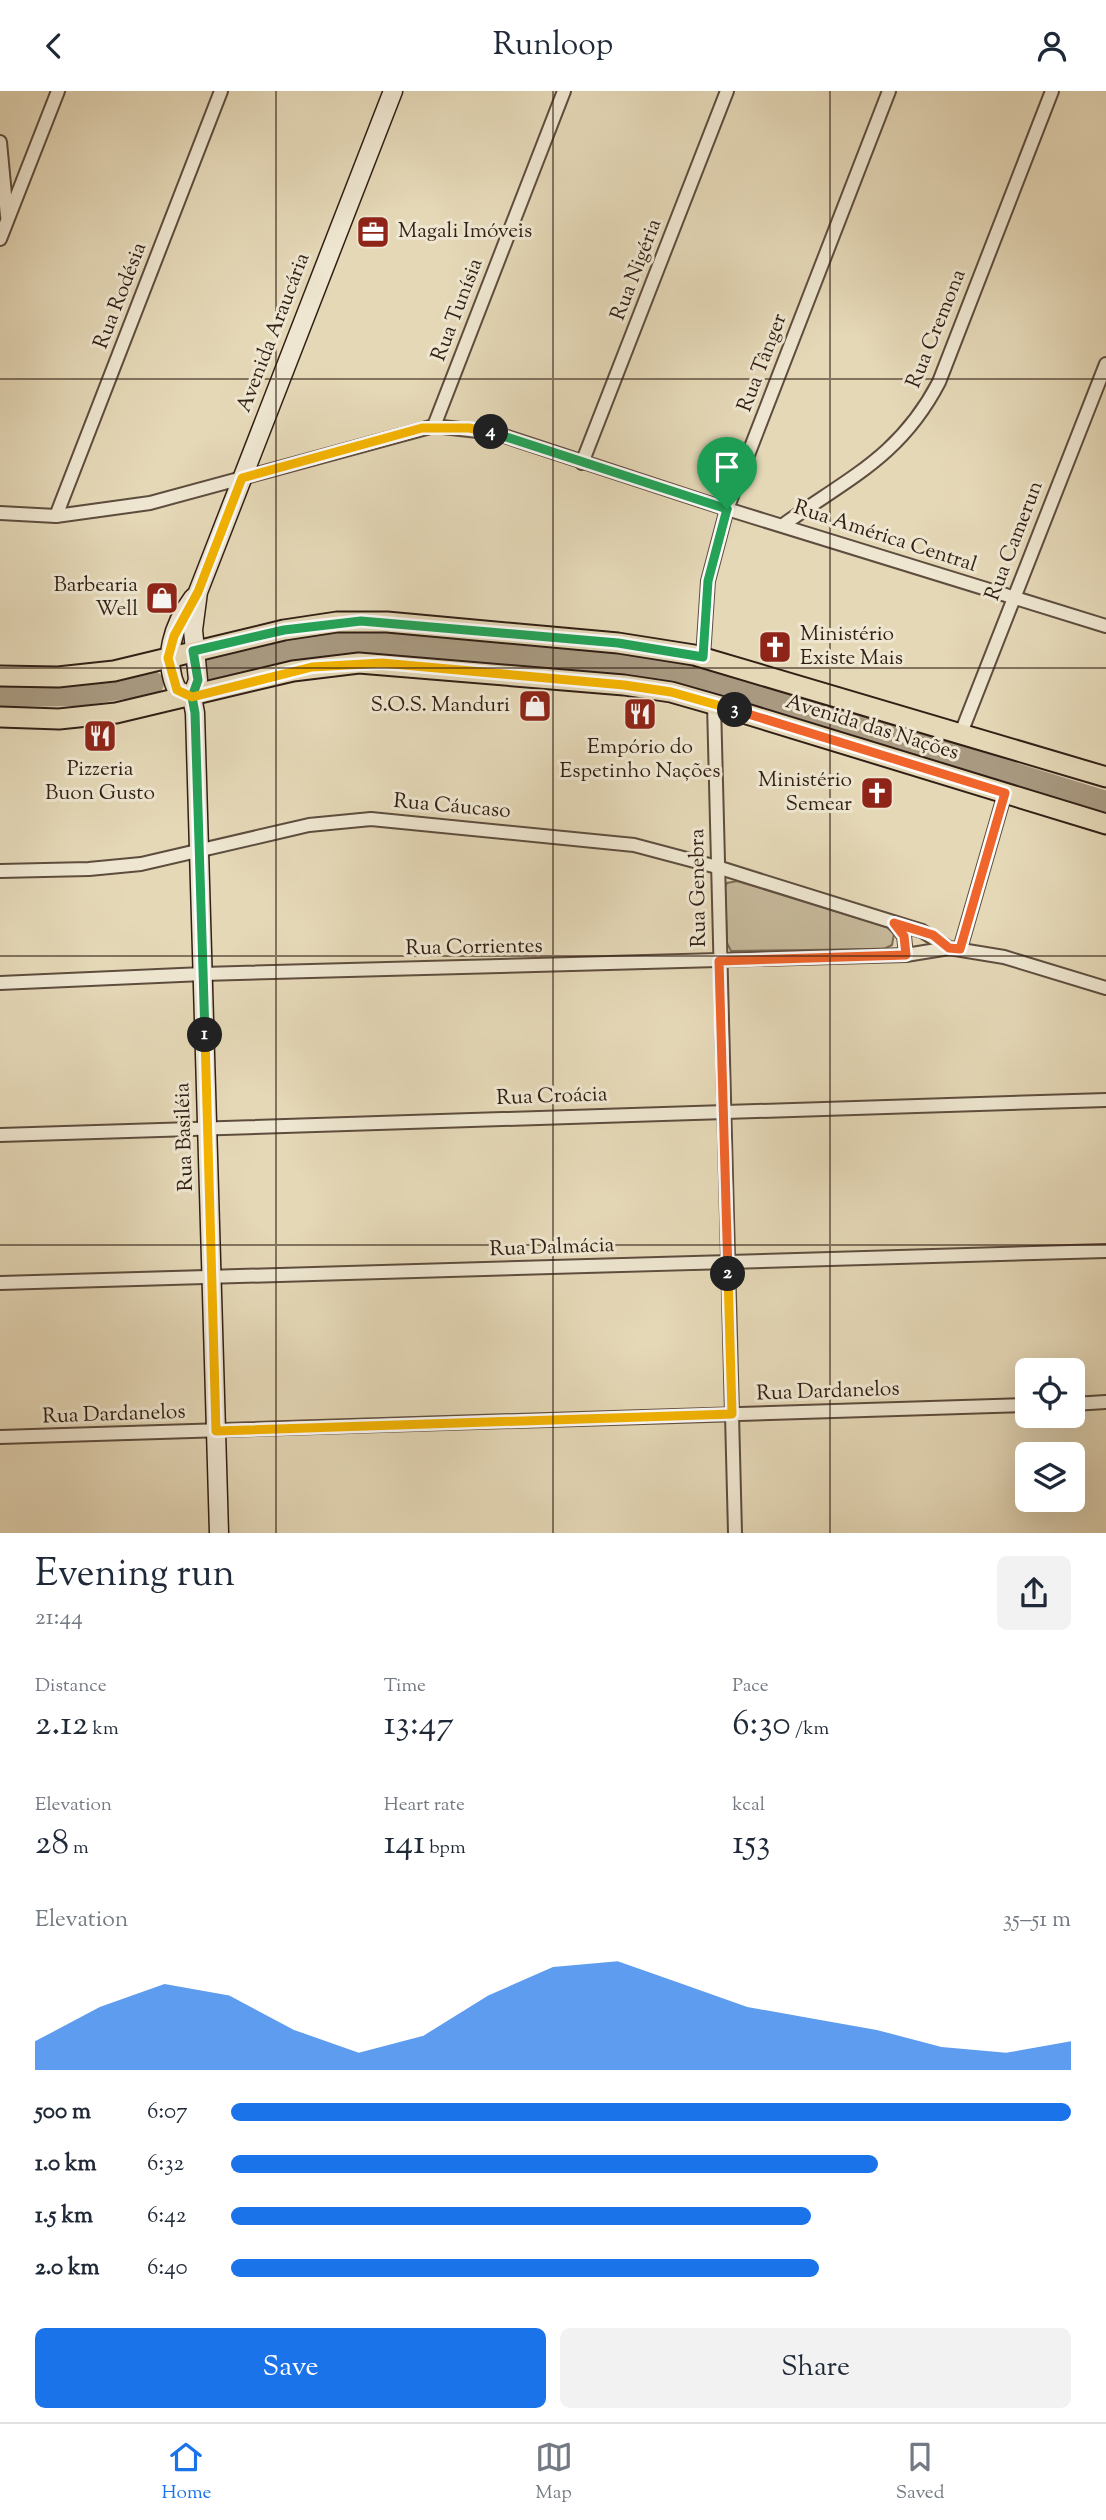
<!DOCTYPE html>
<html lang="en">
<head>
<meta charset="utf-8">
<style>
  :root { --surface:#fff; --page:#f2f2f3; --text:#1f2937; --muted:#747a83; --line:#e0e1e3; --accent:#1a73e8 }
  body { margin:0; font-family:"Sorts Mill Goudy",serif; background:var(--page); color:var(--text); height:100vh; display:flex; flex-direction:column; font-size:26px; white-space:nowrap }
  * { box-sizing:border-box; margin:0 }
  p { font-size:23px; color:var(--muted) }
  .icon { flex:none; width:38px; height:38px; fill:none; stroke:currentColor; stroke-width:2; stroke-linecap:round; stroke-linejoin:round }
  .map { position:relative; height:1442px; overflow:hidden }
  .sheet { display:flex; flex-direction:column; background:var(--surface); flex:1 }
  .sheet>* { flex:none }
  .controls { position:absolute; left:1015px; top:1267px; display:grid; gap:14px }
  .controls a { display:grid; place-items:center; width:70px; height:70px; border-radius:10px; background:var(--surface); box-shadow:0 7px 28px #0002; font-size:35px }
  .pin { position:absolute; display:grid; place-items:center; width:60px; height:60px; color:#fff; margin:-72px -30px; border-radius:50% 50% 50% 0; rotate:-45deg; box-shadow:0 0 7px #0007 }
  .pin .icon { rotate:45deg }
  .km { position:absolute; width:35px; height:35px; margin:-18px; border-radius:50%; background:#222; color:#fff; font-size:19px; line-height:35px; text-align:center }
  .round { display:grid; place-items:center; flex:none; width:74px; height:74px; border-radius:10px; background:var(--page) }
  .head { display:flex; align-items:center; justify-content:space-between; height:119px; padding:0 35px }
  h1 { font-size:38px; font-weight:600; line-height:52px }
  .figures { display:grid; grid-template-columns:repeat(3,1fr); gap:10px; height:119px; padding:7px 35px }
  .figures div { display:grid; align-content:center }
  .figures b { font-size:35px; font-weight:600 }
  .figures small { font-size:19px; font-weight:400 }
  .figures p { font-size:19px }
  .chart { height:196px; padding:14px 35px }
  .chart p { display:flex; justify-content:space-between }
  .chart svg { width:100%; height:126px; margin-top:7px; fill:var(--accent); opacity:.7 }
  .action { display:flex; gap:14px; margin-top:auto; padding:14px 35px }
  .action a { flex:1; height:80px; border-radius:10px; background:var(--accent); color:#fff; font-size:28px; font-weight:600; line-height:80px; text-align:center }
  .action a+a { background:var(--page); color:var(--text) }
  ul { padding:0 35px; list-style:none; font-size:23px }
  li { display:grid; grid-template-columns:112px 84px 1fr; align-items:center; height:52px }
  li i { height:18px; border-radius:9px; background:var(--accent) }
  header { display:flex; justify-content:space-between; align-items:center; height:91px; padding:0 35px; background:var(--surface); font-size:32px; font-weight:600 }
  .menu { display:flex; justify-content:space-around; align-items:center; height:98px; border-top:2px solid var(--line); background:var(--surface); font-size:19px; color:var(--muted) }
  .menu a { display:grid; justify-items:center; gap:4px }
  .menu .selected { color:var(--accent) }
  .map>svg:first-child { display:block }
  .green { fill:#c6b99b; stroke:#7c6c58; stroke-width:2 }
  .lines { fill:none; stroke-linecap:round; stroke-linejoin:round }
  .river { stroke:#a89980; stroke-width:24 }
  .street-casing { stroke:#5e4d3e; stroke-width:16 }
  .secondary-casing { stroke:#311f15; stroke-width:21 }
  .primary-casing { stroke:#311f15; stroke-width:23 }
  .street { stroke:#eee6d0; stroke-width:12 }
  .secondary { stroke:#eee6d0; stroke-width:18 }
  .primary { stroke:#e5d8b7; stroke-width:19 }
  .split-1-casing { stroke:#fff; stroke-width:14 }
  .split-2-casing { stroke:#fff; stroke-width:14 }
  .split-3-casing { stroke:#fff; stroke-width:14 }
  .split-4-casing { stroke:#fff; stroke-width:14 }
  .split-5-casing { stroke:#fff; stroke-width:14 }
  .split-1 { stroke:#22a559; stroke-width:9 }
  .split-2 { stroke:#f5b400; stroke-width:9 }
  .split-3 { stroke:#f0652b; stroke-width:9 }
  .split-4 { stroke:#f5b400; stroke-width:9 }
  .split-5 { stroke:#22a559; stroke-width:9 }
  .grid { fill:none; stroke:#311f15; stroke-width:2; stroke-opacity:0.55 }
  .labels { text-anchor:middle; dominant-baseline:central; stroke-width:6; stroke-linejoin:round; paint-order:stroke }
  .poi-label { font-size:21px; fill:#311f15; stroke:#eee6d0; text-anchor:end }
  .street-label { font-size:21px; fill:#311f15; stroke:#eee6d0 }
</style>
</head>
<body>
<header><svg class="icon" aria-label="back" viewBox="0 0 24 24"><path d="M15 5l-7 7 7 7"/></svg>Runloop<svg class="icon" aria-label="person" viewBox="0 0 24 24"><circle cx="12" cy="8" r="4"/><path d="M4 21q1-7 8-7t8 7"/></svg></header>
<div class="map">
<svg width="1106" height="1442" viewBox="0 0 1106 1442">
  <rect width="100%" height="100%" fill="#e5d8b7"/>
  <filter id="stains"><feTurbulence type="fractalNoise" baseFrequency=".00286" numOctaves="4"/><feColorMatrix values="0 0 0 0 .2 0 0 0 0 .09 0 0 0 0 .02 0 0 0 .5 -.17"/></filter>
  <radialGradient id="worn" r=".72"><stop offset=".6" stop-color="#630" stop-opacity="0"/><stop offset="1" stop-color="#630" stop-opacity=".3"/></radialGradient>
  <polygon class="green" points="737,790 887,836 894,843 892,854 884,858 731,860 727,852 725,796 727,792"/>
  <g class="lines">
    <g class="river">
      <polyline points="215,578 311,556 370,552 643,576 720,593 1106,712"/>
      <polyline points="0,604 79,603 152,592"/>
    </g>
    <defs>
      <g id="street">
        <polyline points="0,51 7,125"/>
        <polyline points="0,148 58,0"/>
        <polyline points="434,335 564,0"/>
        <polyline points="582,372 727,0"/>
        <polyline points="0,422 56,425 150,412 434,335 495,342 727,418 1106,535"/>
        <polyline points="56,425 221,0"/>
        <path d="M783,434c65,-47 117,-68 156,-143l113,-291"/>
        <polyline points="703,566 708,490 727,418 889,0"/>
        <polyline points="714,613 735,1442"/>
        <polyline points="961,642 1106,273"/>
        <polyline points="0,780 89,778 141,773 309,734 371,728 634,754 717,776 922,840 949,857 1004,866 1106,897"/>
        <polyline points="894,832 904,845 906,864"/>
        <polyline points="960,858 1005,702"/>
        <polyline points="0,892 203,883 906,864 949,857"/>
        <polyline points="0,1044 1106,1009"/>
        <polyline points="0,1192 1106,1160"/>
        <polyline points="1073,1313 1106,1311"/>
        <polyline points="0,1346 1027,1314"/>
      </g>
      <g id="secondary">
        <polyline points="192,606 195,622 219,1442"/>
        <polyline points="192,606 198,589 193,539 198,501 393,0"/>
        <path d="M192,606l-15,-7c-15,-32 -4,-65 16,-92"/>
      </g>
      <g id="primary">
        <polyline points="0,585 58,586 114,580 284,539 337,531 387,531 618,552 694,564 1106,686"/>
        <polyline points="0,626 59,628 116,622 293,580 359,572 624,594 671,601 727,617 1106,733"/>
      </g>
    </defs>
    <use href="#street" class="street-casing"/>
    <use href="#secondary" class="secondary-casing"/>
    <use href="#primary" class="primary-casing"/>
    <use href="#street" class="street"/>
    <use href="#secondary" class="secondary"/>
    <use href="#primary" class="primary"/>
  </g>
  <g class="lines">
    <defs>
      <polyline id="split-1" points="205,944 195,622 192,606 198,589 193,560 284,539 361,530 618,552 703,566 708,490 727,418"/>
      <polyline id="split-2" points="205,944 216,1340 732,1323 728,1183"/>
      <polyline id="split-3" points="728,1183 719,870 906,864 904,845 894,832 933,844 949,857 960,858 1005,702 735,619"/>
      <polyline id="split-4" points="491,341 469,337 422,337 242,387 198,501 174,545 168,567 177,599 192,606 312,576 382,572 624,594 671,601 735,619"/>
      <polyline id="split-5" points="491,341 727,418"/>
    </defs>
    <use href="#split-1" class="split-1-casing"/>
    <use href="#split-2" class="split-2-casing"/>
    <use href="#split-3" class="split-3-casing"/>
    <use href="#split-4" class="split-4-casing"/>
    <use href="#split-5" class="split-5-casing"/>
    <use href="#split-1" class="split-1"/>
    <use href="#split-2" class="split-2"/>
    <use href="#split-3" class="split-3"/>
    <use href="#split-4" class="split-4"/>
    <use href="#split-5" class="split-5"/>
  </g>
  <path class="grid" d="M276,0v1442M553,0v1442M830,0v1442M0,288h1106M0,577h1106M0,865h1106M0,1154h1106"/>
  <defs>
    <symbol id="office-square" viewBox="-11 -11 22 22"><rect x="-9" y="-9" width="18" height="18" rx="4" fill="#8f2418" stroke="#eee6d0"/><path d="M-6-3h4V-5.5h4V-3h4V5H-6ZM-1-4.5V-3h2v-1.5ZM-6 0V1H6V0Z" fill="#fff"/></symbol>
    <symbol id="shop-square" viewBox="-11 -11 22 22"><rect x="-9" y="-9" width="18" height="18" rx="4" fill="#8f2418" stroke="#eee6d0"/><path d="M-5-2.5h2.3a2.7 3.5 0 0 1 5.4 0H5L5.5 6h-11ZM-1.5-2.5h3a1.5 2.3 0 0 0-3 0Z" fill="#fff"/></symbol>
    <symbol id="church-square" viewBox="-11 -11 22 22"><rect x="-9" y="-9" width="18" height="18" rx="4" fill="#8f2418" stroke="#eee6d0"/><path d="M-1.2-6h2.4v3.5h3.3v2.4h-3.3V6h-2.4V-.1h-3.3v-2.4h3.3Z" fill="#fff"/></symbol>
    <symbol id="restaurant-square" viewBox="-11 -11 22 22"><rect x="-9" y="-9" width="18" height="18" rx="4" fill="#8f2418" stroke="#eee6d0"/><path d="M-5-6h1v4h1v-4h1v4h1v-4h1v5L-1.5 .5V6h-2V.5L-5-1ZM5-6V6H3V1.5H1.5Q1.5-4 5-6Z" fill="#fff"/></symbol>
  </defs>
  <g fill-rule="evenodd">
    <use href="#office-square" x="354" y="122" width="38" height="38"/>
    <use href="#shop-square" x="143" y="488" width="38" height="38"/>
    <use href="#church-square" x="756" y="537" width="38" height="38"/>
    <use href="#shop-square" x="516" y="596" width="38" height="38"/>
    <use href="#restaurant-square" x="621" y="604" width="38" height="38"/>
    <use href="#restaurant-square" x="81" y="626" width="38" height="38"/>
    <use href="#church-square" x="858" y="683" width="38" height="38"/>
  </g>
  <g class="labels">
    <g class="poi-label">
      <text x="398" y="141" text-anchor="start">Magali Imóveis</text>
      <text x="138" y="495">Barbearia<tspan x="138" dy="24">Well</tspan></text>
      <text x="800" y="544" text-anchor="start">Ministério<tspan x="800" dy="24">Existe Mais</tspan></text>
      <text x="510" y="615">S.O.S. Manduri</text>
      <text x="640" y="657" text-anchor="middle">Empório do<tspan x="640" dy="24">Espetinho Nações</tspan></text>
      <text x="100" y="679" text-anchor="middle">Pizzeria<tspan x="100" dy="24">Buon Gusto</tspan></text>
      <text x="852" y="690">Ministério<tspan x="852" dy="24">Semear</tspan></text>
    </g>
    <g class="street-label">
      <text transform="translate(637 179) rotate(-69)">Rua Nigéria</text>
      <text transform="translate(121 205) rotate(-69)">Rua Rodésia</text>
      <text transform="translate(458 219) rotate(-69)">Rua Tunísia</text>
      <text transform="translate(937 238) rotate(-68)">Rua Cremona</text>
      <text transform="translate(274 242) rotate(-69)">Avenida Araucária</text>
      <text transform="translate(763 272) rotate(-69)">Rua Tânger</text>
      <text transform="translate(885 446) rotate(18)">Rua América Central</text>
      <text transform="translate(1015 450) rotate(-69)">Rua Camerun</text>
      <text transform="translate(872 637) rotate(17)">Avenida das Nações</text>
      <text transform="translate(452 716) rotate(5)">Rua Cáucaso</text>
      <text transform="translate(699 797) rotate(-91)">Rua Genebra</text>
      <text transform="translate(474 857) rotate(-1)">Rua Corrientes</text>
      <text transform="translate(552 1006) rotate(-2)">Rua Croácia</text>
      <text transform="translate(185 1046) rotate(-92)">Rua Basiléia</text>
      <text transform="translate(552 1157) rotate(-2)">Rua Dalmácia</text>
      <text transform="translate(828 1301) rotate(-2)">Rua Dardanelos</text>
      <text transform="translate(114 1324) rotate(-2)">Rua Dardanelos</text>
    </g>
  </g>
  <rect width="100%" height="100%" filter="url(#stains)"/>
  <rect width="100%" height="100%" fill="url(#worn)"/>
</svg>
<div class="controls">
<a><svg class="icon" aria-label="locate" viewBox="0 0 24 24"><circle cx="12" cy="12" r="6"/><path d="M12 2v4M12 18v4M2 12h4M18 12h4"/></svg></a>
<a><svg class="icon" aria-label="layers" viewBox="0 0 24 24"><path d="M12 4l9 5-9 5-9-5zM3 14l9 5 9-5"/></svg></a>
</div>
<div class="pin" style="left:727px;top:418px;background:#1e9e55"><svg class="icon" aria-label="arrive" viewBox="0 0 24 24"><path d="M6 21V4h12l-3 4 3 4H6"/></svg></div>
<b class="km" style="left:205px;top:944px">1</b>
<b class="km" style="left:728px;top:1183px">2</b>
<b class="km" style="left:735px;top:619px">3</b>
<b class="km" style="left:491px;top:341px">4</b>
</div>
<section class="sheet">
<div class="head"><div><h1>Evening run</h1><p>21:44</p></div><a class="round"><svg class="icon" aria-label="share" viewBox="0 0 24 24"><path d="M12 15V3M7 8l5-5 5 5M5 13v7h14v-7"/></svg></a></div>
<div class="figures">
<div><p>Distance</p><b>2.12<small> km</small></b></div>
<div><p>Time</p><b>13:47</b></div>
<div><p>Pace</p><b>6:30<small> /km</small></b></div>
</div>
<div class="figures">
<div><p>Elevation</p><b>28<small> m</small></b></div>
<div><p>Heart rate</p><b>141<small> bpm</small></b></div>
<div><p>kcal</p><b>153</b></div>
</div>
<div class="chart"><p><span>Elevation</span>35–51 m</p>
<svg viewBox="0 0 160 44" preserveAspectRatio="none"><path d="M0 44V34L10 22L20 14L30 18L40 30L50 38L60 32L70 18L80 8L90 6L100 14L110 22L120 26L130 30L140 36L150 38L160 34V44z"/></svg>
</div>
<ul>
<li><b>500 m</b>6:07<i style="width:100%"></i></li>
<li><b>1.0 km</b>6:32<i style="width:77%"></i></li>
<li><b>1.5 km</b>6:42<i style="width:69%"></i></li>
<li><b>2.0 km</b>6:40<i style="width:70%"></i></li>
</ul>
<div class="action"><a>Save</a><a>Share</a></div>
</section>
<nav class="menu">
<a class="selected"><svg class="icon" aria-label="home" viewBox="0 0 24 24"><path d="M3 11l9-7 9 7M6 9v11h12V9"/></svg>Home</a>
<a><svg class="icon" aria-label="map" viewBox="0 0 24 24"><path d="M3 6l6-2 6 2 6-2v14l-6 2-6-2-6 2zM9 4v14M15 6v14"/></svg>Map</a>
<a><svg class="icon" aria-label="saved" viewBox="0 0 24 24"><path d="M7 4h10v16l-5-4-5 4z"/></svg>Saved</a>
</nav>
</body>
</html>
